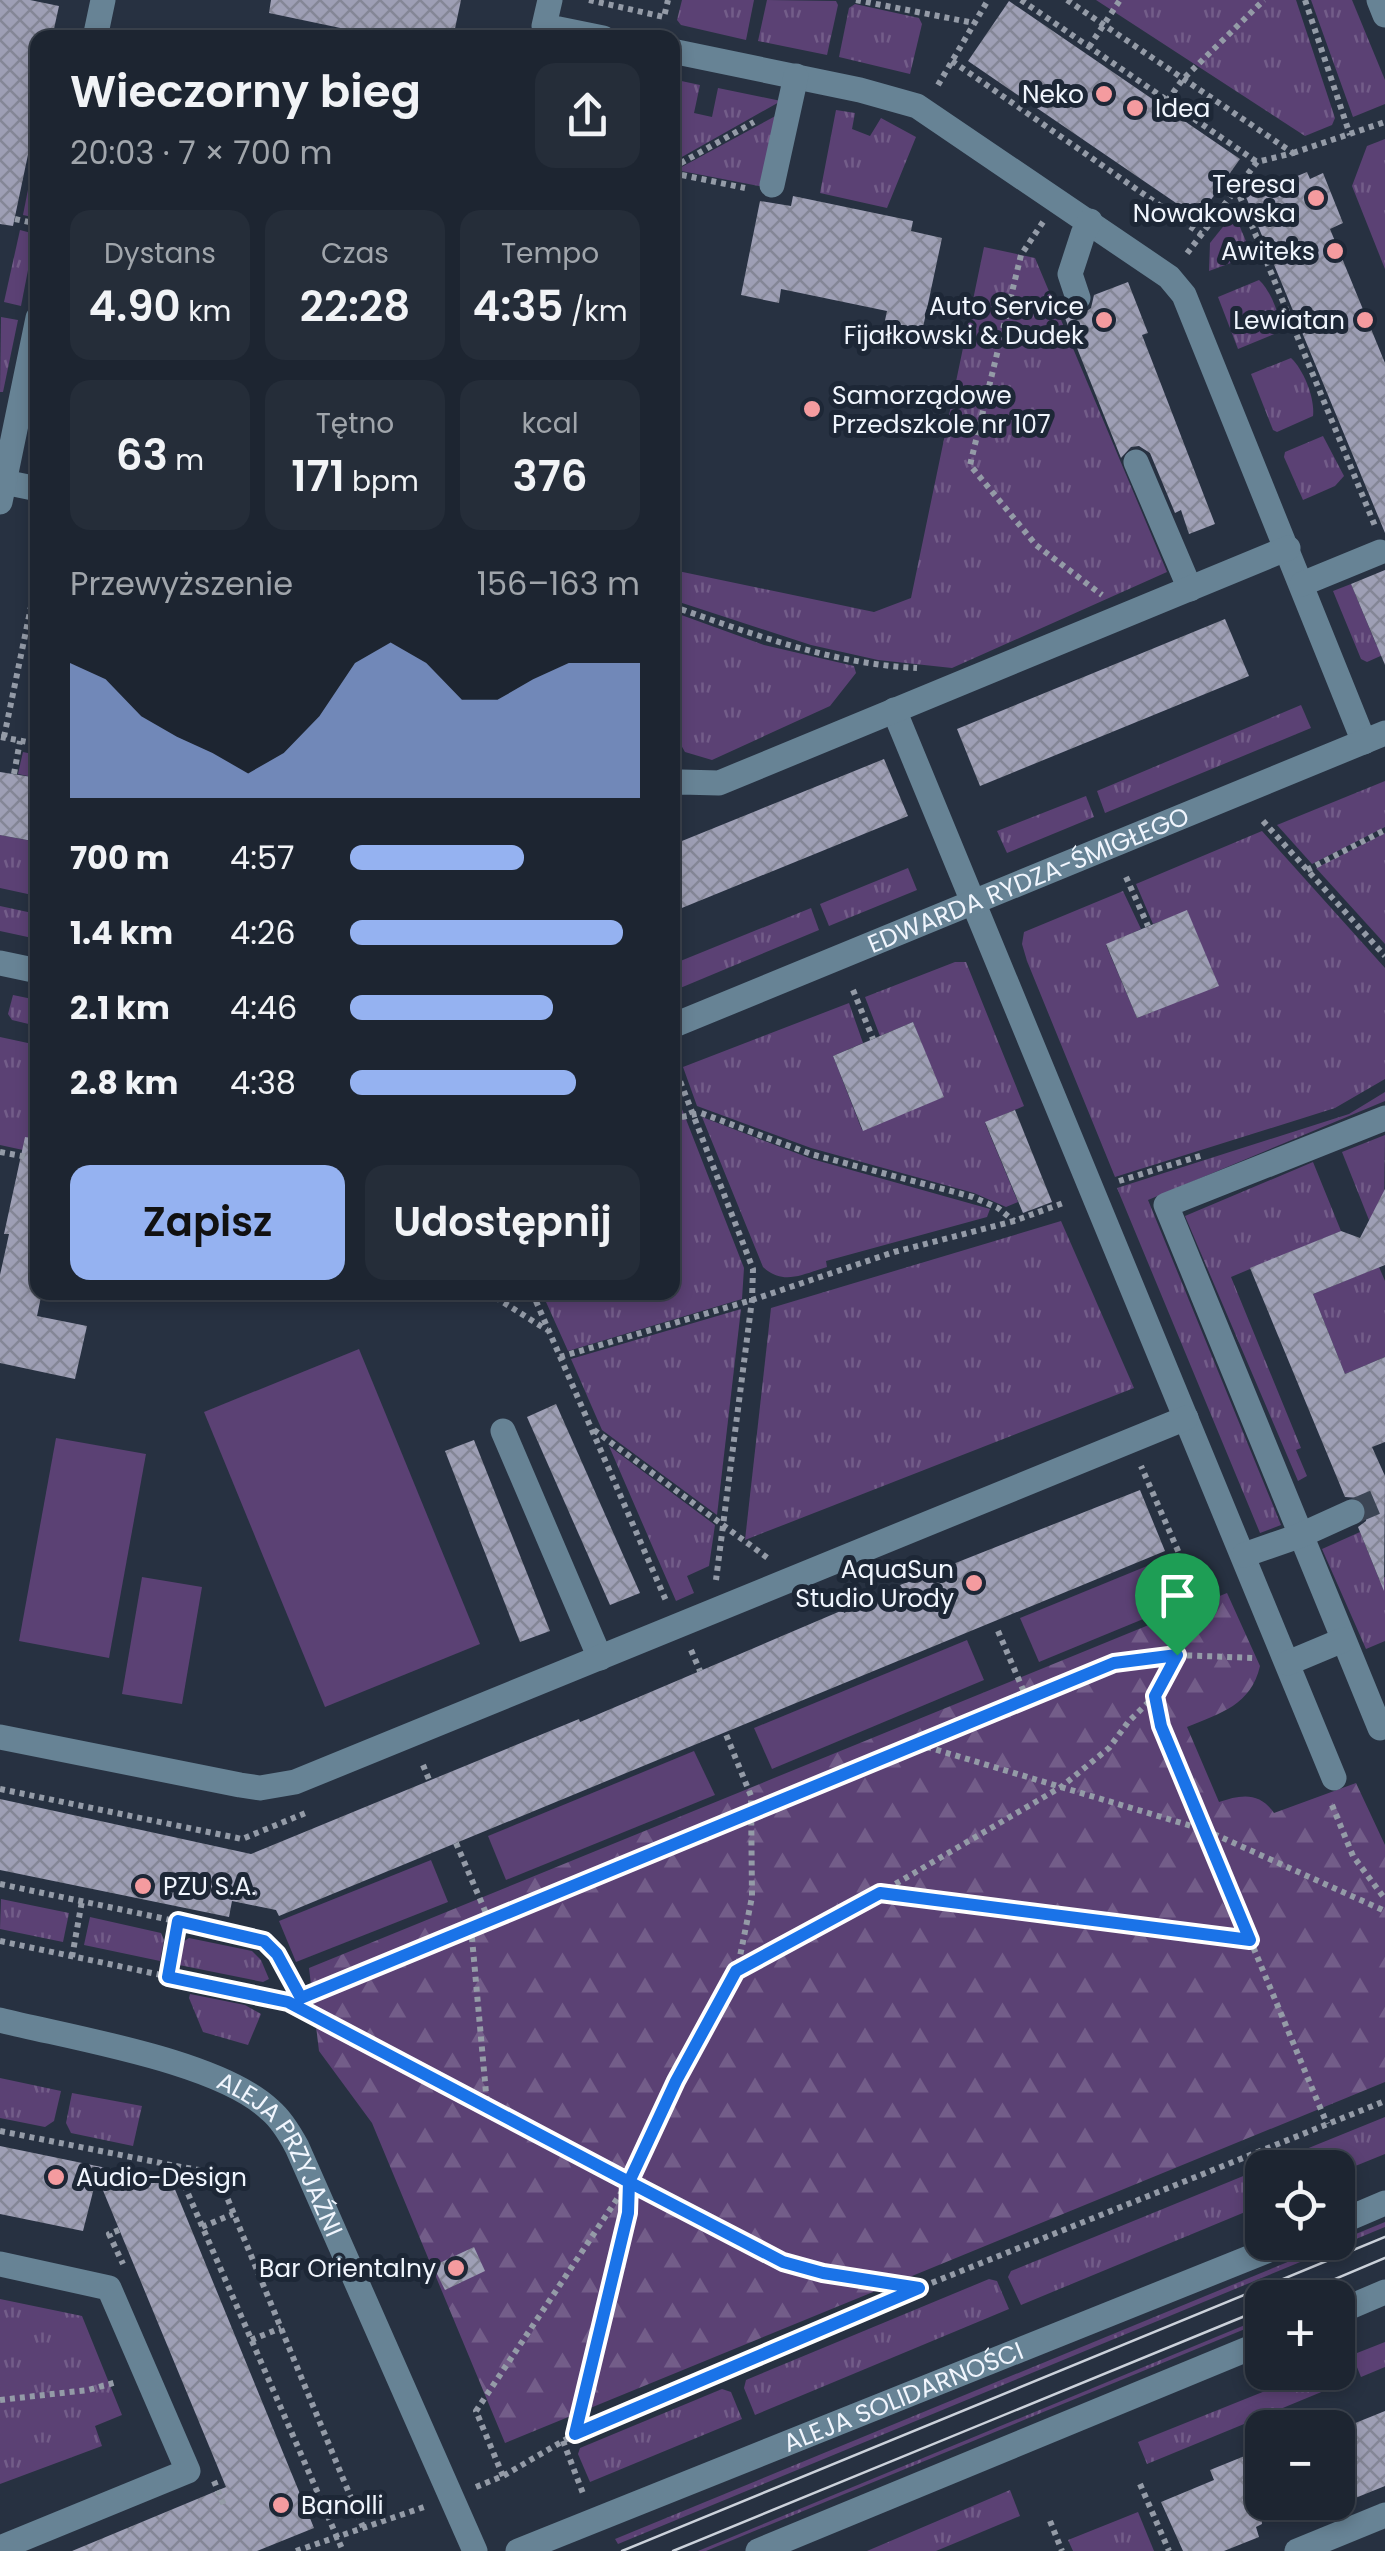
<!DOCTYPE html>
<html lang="pl">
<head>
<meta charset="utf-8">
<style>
  :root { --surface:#1d2531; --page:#252d39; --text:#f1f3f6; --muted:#a0a5ab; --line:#3b424d; --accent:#95b2f1 }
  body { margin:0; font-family:Poppins,sans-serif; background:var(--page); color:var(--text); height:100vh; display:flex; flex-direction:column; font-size:38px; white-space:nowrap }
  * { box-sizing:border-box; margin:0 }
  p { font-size:32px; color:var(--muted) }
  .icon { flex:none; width:55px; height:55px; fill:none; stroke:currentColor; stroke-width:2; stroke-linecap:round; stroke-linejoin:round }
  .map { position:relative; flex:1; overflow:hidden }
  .details { position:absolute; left:30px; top:30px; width:650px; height:1270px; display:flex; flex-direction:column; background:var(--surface); border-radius:20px; box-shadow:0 5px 15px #0003,0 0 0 2px var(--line) }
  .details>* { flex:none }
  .controls { position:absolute; left:1245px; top:2150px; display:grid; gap:20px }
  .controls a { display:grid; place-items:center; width:110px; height:110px; border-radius:20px; background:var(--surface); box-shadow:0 5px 15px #0003,0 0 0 2px var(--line); font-size:50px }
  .pin { position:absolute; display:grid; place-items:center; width:85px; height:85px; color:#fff; margin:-102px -42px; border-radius:50% 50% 50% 0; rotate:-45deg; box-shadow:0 0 10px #0007 }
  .pin .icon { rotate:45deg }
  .round { display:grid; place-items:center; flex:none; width:105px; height:105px; border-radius:20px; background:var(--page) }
  .overview { display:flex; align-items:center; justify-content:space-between; height:170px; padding:0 40px }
  h1 { font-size:45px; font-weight:600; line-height:75px }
  .metrics { display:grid; grid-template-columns:repeat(3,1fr); gap:15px; height:170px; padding:10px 40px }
  .metrics div { display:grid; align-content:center; border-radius:20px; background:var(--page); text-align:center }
  .metrics b { font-size:42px; font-weight:600 }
  .metrics small { font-size:28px; font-weight:400 }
  .metrics p { font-size:28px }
  .chart { height:280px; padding:20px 40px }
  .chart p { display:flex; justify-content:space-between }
  .chart svg { width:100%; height:180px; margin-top:10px; fill:var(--accent); opacity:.7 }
  .action { display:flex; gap:20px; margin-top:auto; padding:20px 40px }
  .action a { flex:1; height:115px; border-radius:20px; background:var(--accent); color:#111; font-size:40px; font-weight:600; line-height:115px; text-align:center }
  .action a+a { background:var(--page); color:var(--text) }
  ul { padding:0 40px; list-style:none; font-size:32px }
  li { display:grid; grid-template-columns:160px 120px 1fr; align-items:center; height:75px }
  li i { height:25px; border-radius:12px; background:var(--accent) }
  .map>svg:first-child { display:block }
  .grass { fill:url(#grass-tufts) }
  .forest { fill:url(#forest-firs) }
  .garden { fill:#5b4174 }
  .building { fill:url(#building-cross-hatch) }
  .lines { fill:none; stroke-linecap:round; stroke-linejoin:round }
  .minor-tunnel { stroke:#3b4554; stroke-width:25; stroke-dasharray:25 12; stroke-linecap:butt }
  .path { stroke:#949ba7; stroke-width:6; stroke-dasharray:5 5; stroke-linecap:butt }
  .minor { stroke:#678395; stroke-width:25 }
  .tram { stroke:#ccd2db; stroke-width:2.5 }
  .route-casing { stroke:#fff; stroke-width:20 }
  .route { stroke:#1a73e8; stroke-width:12 }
  .poi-dot { fill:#f49b9f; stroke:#1d2736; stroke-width:4 }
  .labels { text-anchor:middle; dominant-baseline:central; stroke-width:10; stroke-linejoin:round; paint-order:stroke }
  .poi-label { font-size:25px; fill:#f0f5fd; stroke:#1d2736; text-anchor:end }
  .street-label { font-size:25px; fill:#f0f5fd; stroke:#1d2736 }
</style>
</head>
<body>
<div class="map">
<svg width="1385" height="2551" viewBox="0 0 1385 2551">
  <defs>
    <pattern id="grass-tufts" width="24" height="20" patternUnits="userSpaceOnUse" patternTransform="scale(2.5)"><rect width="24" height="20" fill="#5b4174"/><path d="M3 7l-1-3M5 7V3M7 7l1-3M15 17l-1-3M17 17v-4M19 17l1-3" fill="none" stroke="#735d89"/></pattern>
    <pattern id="forest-firs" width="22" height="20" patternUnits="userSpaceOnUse" patternTransform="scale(2.5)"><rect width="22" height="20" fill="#5b4174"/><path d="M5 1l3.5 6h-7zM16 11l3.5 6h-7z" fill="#735d89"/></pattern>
    <pattern id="building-cross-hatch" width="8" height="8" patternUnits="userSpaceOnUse" patternTransform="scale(2.5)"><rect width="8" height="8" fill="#9e9fb5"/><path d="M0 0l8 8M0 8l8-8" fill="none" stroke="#848696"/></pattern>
  </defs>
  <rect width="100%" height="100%" fill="#273141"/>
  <g class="grass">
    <polygon points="682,0 754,0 746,40 681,25 677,20"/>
    <polygon points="767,0 836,1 838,5 827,55 758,41"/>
    <polygon points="1096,0 1296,0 1335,118 1332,125 1305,136"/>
    <polygon points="1311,0 1352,0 1385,80 1385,104 1353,117"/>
    <polygon points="855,4 919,18 922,24 910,74 839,57 849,8"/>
    <polygon points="672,79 700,85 694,113 712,117 718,88 781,101 673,162"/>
    <polygon points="836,110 855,113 852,129 870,136 881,118 916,137 887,208 820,193"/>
    <polygon points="781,113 764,187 676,170"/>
    <polygon points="1385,139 1385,269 1352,186 1367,146"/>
    <polygon points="37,144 37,218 23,215"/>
    <polygon points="1234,213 1248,246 1247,257 1209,271 1210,243"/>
    <polygon points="20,230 35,234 21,306 4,302"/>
    <polygon points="984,247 1035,258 1167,572 952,668 878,660 811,645 673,600 673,570 874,612 911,598"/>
    <path d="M1259,280c11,10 23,37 20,52l-41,17 -20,-52z"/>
    <polygon points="1,317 18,320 3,392 0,392"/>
    <path d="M1291,358c13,12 24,41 22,58l-36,16 -4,-2 -22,-56z"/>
    <polygon points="1323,436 1344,476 1335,486 1303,500 1284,457 1285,452"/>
    <polygon points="1351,584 1376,644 1385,654 1367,662 1361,659 1333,591"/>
    <polygon points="673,612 764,645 854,666 856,673 830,706 712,760 685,752 681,745 682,730 673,704"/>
    <polygon points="1301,705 1311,728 1105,813 1097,791"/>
    <polygon points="23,752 37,755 37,778 18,774"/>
    <polygon points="1385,781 1385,827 1312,864 1277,825"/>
    <polygon points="1086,796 1094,817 1007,853 997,831"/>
    <polygon points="1262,831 1385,968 1385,1079 1335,1108 1115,1177 1027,961 1022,944 1024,932 1123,891 1141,929 1106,945 1137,1018 1218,985 1187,911 1153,924 1136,884"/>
    <polygon points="1385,833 1385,944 1316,868"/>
    <polygon points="0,835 37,842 37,896 0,888"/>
    <polygon points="908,868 917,890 829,926 820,904"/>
    <polygon points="0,906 37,914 37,939 0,931"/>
    <polygon points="811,908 819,930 673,991 673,964"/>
    <polygon points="955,962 966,962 1024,1106 985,1123 1018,1202 1006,1207 974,1193 811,1148 697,1106 683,1067 849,1003 863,1043 833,1056 862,1130 943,1097 913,1022 880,1036 865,997"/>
    <polygon points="13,995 37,1000 37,1026 12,1020 8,1014"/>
    <polygon points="0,1037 37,1045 37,1153 0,1145"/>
    <polygon points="673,1086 744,1268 742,1299 568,1351 542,1293 672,1292"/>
    <polygon points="1385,1092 1385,1101 1148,1200 1281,1525 1260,1533 1117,1188 1349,1114"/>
    <path d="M702,1117l110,42 178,50 -3,8 -161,44 1,6c-24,7 -44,19 -64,0z"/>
    <polygon points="1385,1135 1384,1213 1369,1220 1342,1152"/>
    <polygon points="1313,1162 1341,1231 1231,1277 1301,1448 1296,1450 1307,1476 1298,1481 1185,1216"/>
    <polygon points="1061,1221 1134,1388 745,1540 771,1308"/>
    <polygon points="1379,1267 1385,1281 1385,1357 1345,1374 1313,1294"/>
    <polygon points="741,1309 717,1515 602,1430 571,1359"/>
    <polygon points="609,1446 715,1525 709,1566 687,1576 694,1593 676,1601"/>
    <polygon points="1360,1532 1379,1579 1385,1577 1385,1641 1366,1649 1322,1549"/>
    <polygon points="1,1899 69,1913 63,1942 0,1929"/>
    <polygon points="90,1917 161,1933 164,1940 160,1961 84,1945"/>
    <polygon points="189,1938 252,1951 261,1960 269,1979 263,1982 179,1965 183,1942"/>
    <polygon points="190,1994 245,2005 261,2014 248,2045 203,2032 189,1998"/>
    <polygon points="0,2078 61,2091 54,2121 45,2127 0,2118"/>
    <polygon points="72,2093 142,2106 133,2146 71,2133 66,2123"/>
    <polygon points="1385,2117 1385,2154 1338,2173 1338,2168 1278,2167 1279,2160"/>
    <polygon points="1258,2170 1262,2172 1262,2205 1021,2305 1008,2277 1011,2271"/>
    <polygon points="1385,2222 1385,2227 618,2544 615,2539"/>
    <polygon points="989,2279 997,2281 1009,2309 755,2415 744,2388 746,2380"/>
    <polygon points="0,2299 82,2316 122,2415 95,2426 102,2446 0,2484"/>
    <polygon points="1262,2318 1262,2322 706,2551 698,2551"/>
    <polygon points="1385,2342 1385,2367 1361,2377 1352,2355"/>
    <polygon points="1339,2360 1348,2381 1147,2464 1138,2442 1310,2373 1338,2372"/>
    <polygon points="722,2389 731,2392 742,2419 590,2482 578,2454 580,2448"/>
    <polygon points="1010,2490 1020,2516 936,2551 867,2551"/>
    <polygon points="1138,2512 1154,2551 1073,2551 1068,2540"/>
  </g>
  <path class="forest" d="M1227,1593l33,73c-9,39 -39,47 -73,61l32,75c21,-7 40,-11 55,11l82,-30 29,62v237l-880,361 -133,-320 -53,-72 -10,-83z"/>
  <g class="garden">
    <polygon points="359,1349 480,1644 325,1707 204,1412"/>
    <polygon points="56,1438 146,1454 109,1658 19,1641"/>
    <polygon points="1169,1557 1187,1601 1039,1662 1020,1618"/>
    <polygon points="142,1577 202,1587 182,1704 122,1694"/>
    <polygon points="967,1640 984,1680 772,1769 754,1728"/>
    <polygon points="694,1751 715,1795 506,1880 488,1836"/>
    <polygon points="431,1860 448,1902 296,1962 279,1921"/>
  </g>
  <g class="building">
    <polygon points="0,0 30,0 59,6 52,38 38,38 38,107 13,226 0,224"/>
    <polygon points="271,0 461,0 453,38 388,38 269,13"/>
    <polygon points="1009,1 1240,159 1198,218 968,61"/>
    <polygon points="1307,172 1310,179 1323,173 1343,223 1330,229 1385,363 1385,533 1246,197"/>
    <polygon points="793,196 913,221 911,231 942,238 922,332 884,325 887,311 781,289 779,303 741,295 760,201 791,206"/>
    <polygon points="1128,282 1148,333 1142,335 1215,524 1189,534 1181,510 1175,513 1150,453 1139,446 1131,447 1121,458 1061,308 1065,306 1074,314 1084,313 1091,308 1094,295"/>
    <polygon points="1385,570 1385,665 1351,584"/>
    <polygon points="1225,619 1249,676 980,786 957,729"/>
    <polygon points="884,759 908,816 672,912 672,845"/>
    <polygon points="0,772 38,778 38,842 0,835"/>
    <polygon points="1187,910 1219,986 1137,1018 1106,944"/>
    <polygon points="913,1022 944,1097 863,1131 833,1056"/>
    <polygon points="1015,1110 1052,1202 1023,1213 985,1122"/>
    <polygon points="25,1137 38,1139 38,1292 42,1292 37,1316 87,1326 75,1379 0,1363 0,1275 9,1234 4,1234"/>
    <polygon points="1385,1189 1385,1265 1313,1294 1345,1374 1385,1357 1385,1442 1372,1447 1385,1476 1384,1591 1358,1527 1366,1521 1367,1506 1361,1498 1345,1497 1250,1268 1341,1231 1360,1238"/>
    <polygon points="556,1404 640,1593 610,1605 527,1417"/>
    <polygon points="474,1440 550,1631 520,1642 445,1451"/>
    <polygon points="1140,1490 1165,1551 279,1916 276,1910 232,1901 229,1917 0,1870 0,1799 251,1854 579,1719 580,1722 843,1610 844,1613 902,1588 900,1585"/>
    <polygon points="0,2146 150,2177 167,2170 314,2528 257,2551 72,2551 226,2487 97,2176 83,2231 0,2214"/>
    <polygon points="474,2247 485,2271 445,2290 433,2266"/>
    <polygon points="1385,2411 1385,2486 1338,2505 1338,2430"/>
    <polygon points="1262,2449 1262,2524 1256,2527 1259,2537 1224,2551 1183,2551 1161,2502 1214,2480 1210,2470"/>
  </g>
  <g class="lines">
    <polyline class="minor-tunnel" points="1352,1512 1385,1498"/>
    <g class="path">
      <polyline points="589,0 664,17 668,0"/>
      <polyline points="856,0 974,23"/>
      <polyline points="1021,0 1257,162"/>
      <polyline points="1067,0 1293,153 1257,162 1185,256"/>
      <polyline points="1305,0 1350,135"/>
      <polyline points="1089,47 1120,0"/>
      <polyline points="952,61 1201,234"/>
      <polyline points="938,85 988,0"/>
      <polyline points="1167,101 1183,79 1264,0"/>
      <polyline points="32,133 38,134"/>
      <polyline points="1293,153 1385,122"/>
      <polyline points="672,168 754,122"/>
      <polyline points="672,173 745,188"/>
      <polyline points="1236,187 1375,526"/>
      <polyline points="15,219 38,224"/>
      <polyline points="1043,222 1021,255 970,465 1036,545 1102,595"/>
      <polyline points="31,292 38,259"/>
      <path d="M672,606c80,28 160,58 245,62"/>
      <polyline points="1,737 38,744"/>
      <polyline points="4,737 38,573"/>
      <polyline points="14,774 20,741"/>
      <polyline points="1263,821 1385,956"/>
      <polyline points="1307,870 1385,830"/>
      <polyline points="1126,877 1148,926"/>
      <polyline points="853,990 873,1039"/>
      <polyline points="673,1063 753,1269 752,1300 716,1580"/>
      <polyline points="672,1119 701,1113 811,1154 973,1197 998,1208 1014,1221"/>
      <polyline points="0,1152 38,1159"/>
      <polyline points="1119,1181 1203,1155"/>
      <polyline points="487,1292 547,1330"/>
      <polyline points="532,1292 667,1603"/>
      <polyline points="560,1357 752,1300 894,1252 1014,1221 1066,1202"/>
      <polyline points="594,1430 769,1559"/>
      <polyline points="998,1631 1027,1699"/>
      <polyline points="691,1650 700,1671"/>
      <polyline points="1155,1697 1161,1726 1327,2124"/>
      <polyline points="917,1744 1205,1830 1385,1911"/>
      <polyline points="423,1765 430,1782"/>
      <polyline points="0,1789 242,1839 308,1812"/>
      <polyline points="1332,1805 1353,1856 1385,1899"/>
      <polyline points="456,1843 489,1920"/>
      <polyline points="0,1884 256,1938 277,1954 301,1998"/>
      <polyline points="880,1893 1249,1939"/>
      <polyline points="471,1927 487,2104"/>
      <polyline points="0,1941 289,2002 762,2254 823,2273 915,2288"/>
      <polyline points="72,1957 82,1901"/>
      <polyline points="738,1971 880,1893 1061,1787 1109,1748 1129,1721 1155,1696 1177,1655 1254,1658"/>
      <polyline points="168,1977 178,1921"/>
      <polyline points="289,2002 1114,1663 1177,1655 1202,1606 1141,1466"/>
      <polyline points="0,2131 176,2166 343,2551"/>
      <polyline points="176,2166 217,2173 363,2527"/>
      <polyline points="202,2227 233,2214"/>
      <polyline points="119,2230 109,2234 123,2264"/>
      <polyline points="251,2340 281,2328"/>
      <polyline points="0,2400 88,2390 117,2382"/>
      <polyline points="575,2434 628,2213 629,2183"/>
      <polyline points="563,2441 584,2496"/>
      <polyline points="503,2476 476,2411 629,2181 676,2081 737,1971 752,1897 751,1796 725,1732"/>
      <polyline points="214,2481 225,2508"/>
      <polyline points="1140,2484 1169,2551"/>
      <polyline points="476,2487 503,2476 575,2434 919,2288 1385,2101"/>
      <polyline points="1050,2521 1062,2551"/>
      <polyline points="296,2551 427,2506"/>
    </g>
    <g class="minor">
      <polyline points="550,0 544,26 603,38"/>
      <polyline points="1379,0 1385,15"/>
      <polyline points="95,38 103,0"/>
      <polyline points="672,51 860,90 917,106 1169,277 1184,295 1364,742"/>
      <polyline points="772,185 796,76"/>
      <polyline points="1078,298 1070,274 1083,234 1090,221"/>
      <polyline points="1136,462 1190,589"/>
      <polyline points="4,482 38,489"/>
      <polyline points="0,502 38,318"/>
      <polyline points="1302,584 1380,552"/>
      <polyline points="894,710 1334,1778"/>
      <polyline points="672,785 681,782 719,783 1288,548"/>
      <polyline points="0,963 38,971"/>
      <path id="s1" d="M672,1026l713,-293"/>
      <polyline points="1385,1118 1166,1205 1380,1728 1385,1726"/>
      <polyline points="503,1431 600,1658"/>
      <polyline points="1244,1555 1299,1536 1352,1512"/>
      <polyline points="1288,1663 1343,1640"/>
      <polyline points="0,1737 240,1785 260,1788 295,1782 1186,1418"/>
      <path id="s2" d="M0,2020c71,18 219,41 270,90 12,10 20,24 27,37l178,404"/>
      <polyline points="1338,2223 1385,2203"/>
      <polyline points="0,2264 109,2288 188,2471 0,2548"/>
      <polyline points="1338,2312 1385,2292"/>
      <path id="s3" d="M518,2551l771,-309"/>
      <polyline points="758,2551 1262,2343"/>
      <polyline points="1297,2551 1385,2515"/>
    </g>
    <g class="tram">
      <polyline points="1290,2298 1385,2258"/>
      <polyline points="622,2551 1385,2237"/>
      <polyline points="673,2551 1262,2309"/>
    </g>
  </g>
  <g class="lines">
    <defs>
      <polyline id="route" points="1177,1655 1114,1663 301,1998 277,1954 264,1941 178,1921 168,1977 288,2002 629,2182 628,2213 575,2434 919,2288 823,2273 783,2262 629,2182 676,2081 736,1971 880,1893 1250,1940 1161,1726 1155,1696 1177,1655"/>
    </defs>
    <use href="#route" class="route-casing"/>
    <use href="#route" class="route"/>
  </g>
  <g class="poi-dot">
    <circle cx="1104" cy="94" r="10"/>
    <circle cx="1135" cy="108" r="10"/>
    <circle cx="1316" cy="198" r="10"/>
    <circle cx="1335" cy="251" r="10"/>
    <circle cx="1104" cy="320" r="10"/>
    <circle cx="1365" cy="320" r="10"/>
    <circle cx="812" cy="409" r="10"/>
    <circle cx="974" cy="1583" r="10"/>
    <circle cx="143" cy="1886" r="10"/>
    <circle cx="56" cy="2177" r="10"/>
    <circle cx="456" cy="2268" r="10"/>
    <circle cx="281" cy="2505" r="10"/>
  </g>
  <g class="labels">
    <g class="poi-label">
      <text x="1084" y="94">Neko</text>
      <text x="1155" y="108" text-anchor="start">Idea</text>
      <text x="1296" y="184">Teresa<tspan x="1296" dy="29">Nowakowska</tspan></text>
      <text x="1315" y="251">Awiteks</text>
      <text x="1084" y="306">Auto Service<tspan x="1084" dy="29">Fijałkowski &amp; Dudek</tspan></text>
      <text x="1345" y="320">Lewiatan</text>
      <text x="832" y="395" text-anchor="start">Samorządowe<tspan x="832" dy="29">Przedszkole nr 107</tspan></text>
      <text x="954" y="1569">AquaSun<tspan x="954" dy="29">Studio Urody</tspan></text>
      <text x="163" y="1886" text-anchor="start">PZU S.A.</text>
      <text x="76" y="2177" text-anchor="start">Audio-Design</text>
      <text x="436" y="2268">Bar Orientalny</text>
      <text x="301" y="2505" text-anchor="start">Banolli</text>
    </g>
    <g class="street-label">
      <text stroke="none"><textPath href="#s1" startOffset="385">EDWARDA RYDZA-ŚMIGŁEGO</textPath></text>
      <text stroke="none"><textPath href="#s2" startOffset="328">ALEJA PRZYJAŹNI</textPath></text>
      <text stroke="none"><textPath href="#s3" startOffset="415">ALEJA SOLIDARNOŚCI</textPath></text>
    </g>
  </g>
</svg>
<div class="controls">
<a><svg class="icon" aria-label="locate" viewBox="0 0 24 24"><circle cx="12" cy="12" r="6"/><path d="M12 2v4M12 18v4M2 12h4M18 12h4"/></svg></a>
<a>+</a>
<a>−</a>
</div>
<div class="pin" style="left:1177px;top:1655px;background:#1e9e55"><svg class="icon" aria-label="arrive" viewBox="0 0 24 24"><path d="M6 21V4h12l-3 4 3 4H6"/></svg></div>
<section class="details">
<div class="overview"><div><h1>Wieczorny bieg</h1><p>20:03 · 7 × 700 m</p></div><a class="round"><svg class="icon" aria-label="share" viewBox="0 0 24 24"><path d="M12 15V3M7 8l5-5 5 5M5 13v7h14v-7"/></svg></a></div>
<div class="metrics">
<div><p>Dystans</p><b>4.90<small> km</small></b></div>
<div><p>Czas</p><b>22:28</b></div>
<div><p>Tempo</p><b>4:35<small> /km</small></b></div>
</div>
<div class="metrics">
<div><b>63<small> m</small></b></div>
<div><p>Tętno</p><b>171<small> bpm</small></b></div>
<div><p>kcal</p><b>376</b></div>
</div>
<div class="chart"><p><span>Przewyższenie</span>156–163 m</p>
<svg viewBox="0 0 160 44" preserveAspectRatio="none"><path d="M0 44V11L10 15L20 24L30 29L40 33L50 38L60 33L70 24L80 11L90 6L100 11L110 20L120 20L130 15L140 11L150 11L160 11V44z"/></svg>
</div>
<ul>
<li><b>700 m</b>4:57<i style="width:60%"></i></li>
<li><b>1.4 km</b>4:26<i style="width:94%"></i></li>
<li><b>2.1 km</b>4:46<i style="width:70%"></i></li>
<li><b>2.8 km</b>4:38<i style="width:78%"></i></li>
</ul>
<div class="action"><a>Zapisz</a><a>Udostępnij</a></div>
</section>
</div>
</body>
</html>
